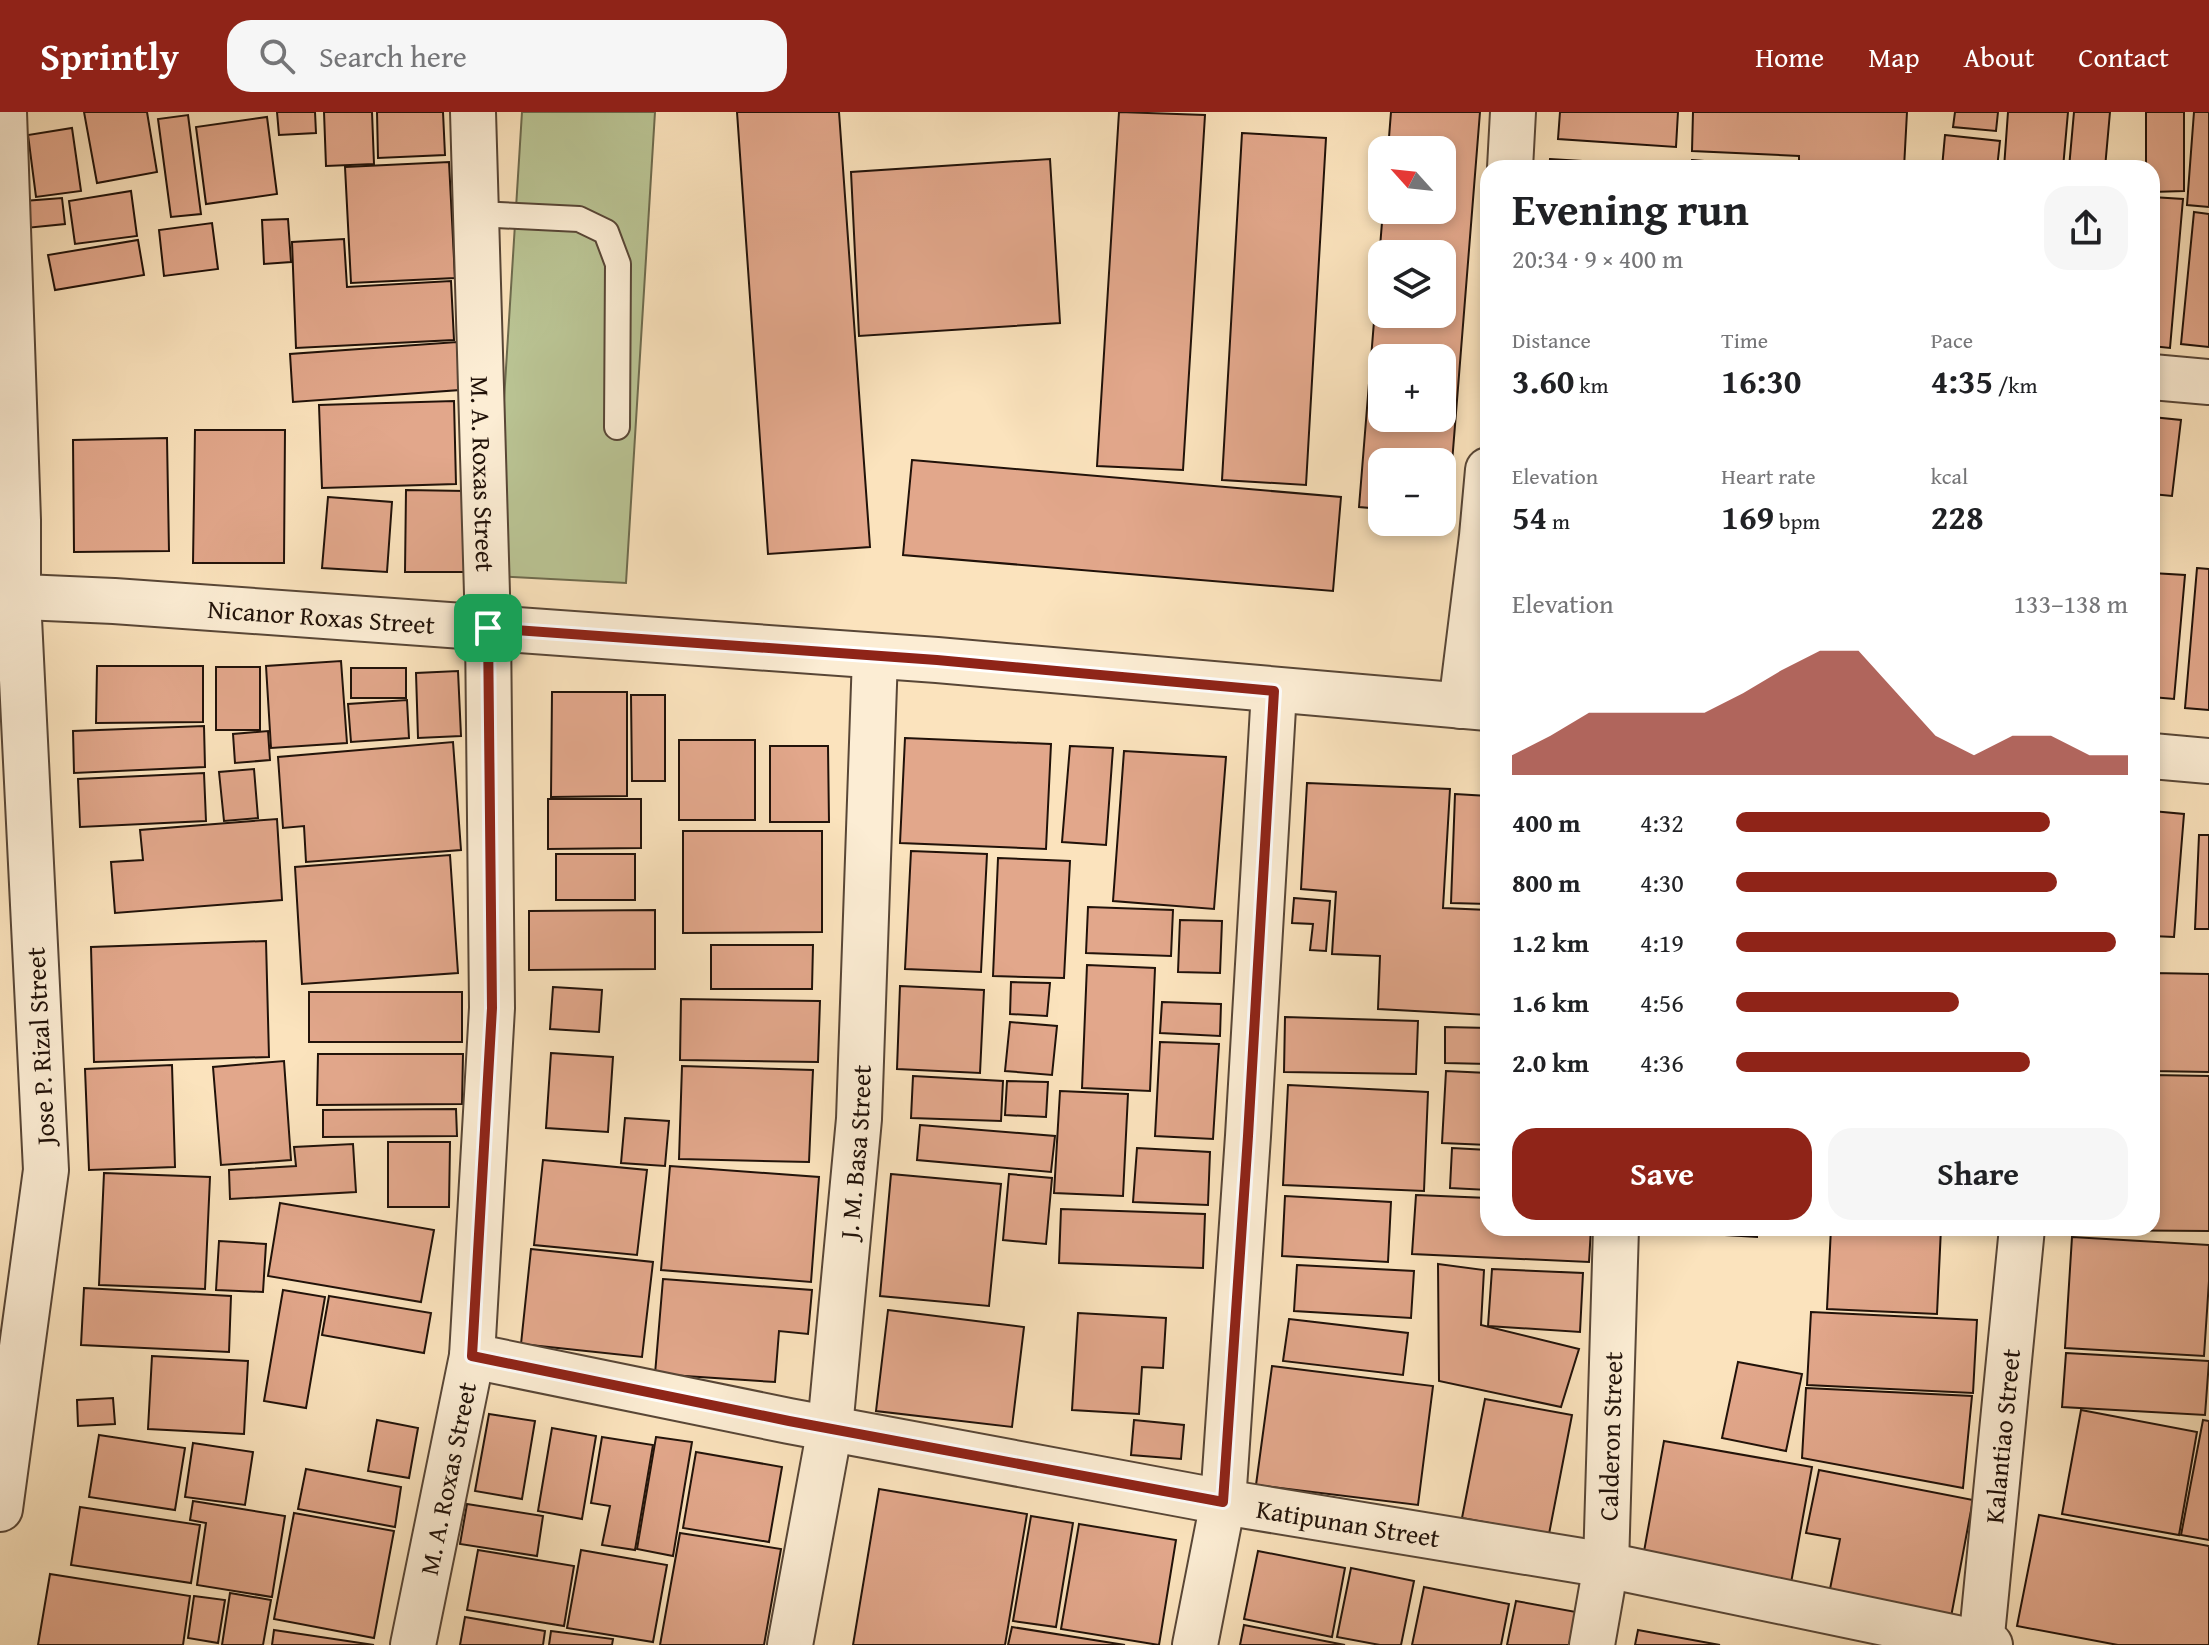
<!DOCTYPE html>
<html lang="en">
<head>
<meta charset="utf-8">
<style>
  :root { --surface:#fff; --page:#f6f6f6; --text:#202124; --muted:#757577; --accent:#8f2418 }
  body { margin:0; font-family:"Gentium Book Plus",serif; background:var(--page); color:var(--text); height:100vh; display:flex; flex-direction:column; font-size:30px; white-space:nowrap }
  * { box-sizing:border-box; margin:0 }
  p { font-size:26px; color:var(--muted) }
  .icon { flex:none; width:44px; height:44px; fill:none; stroke:currentColor; stroke-width:2; stroke-linecap:round; stroke-linejoin:round }
  .map { position:relative; flex:1; overflow:hidden }
  .drawer { position:absolute; left:1480px; top:48px; width:680px; height:1076px; display:flex; flex-direction:column; background:var(--surface); border-radius:24px; box-shadow:0 4px 12px #0003 }
  .drawer>* { flex:none }
  .needle { width:52px; rotate:297deg }
  .controls { position:absolute; left:1368px; top:24px; display:grid; gap:16px }
  .controls a { display:grid; place-items:center; width:88px; height:88px; border-radius:16px; background:var(--surface); box-shadow:0 4px 12px #0003; font-size:40px }
  .pin { position:absolute; display:grid; place-items:center; width:68px; height:68px; color:#fff; margin:-34px; border-radius:16px; box-shadow:0 4px 12px #0006 }
  .round { display:grid; place-items:center; flex:none; width:84px; height:84px; border-radius:24px; background:var(--page) }
  .headline { display:flex; align-items:center; justify-content:space-between; height:136px; padding:0 32px }
  h1 { font-size:44px; font-weight:700; line-height:60px }
  .stats { display:grid; grid-template-columns:repeat(3,1fr); gap:12px; height:136px; padding:8px 32px }
  .stats div { display:grid; align-content:center }
  .stats b { font-size:34px; font-weight:700 }
  .stats small { font-size:22px; font-weight:400 }
  .stats p { font-size:22px }
  .chart { height:224px; padding:16px 32px }
  .chart p { display:flex; justify-content:space-between }
  .chart svg { width:100%; height:144px; margin-top:8px; fill:var(--accent); opacity:.7 }
  .primary-button { display:flex; gap:16px; margin-top:auto; padding:16px 32px }
  .primary-button a { flex:1; height:92px; border-radius:24px; background:var(--accent); color:#fff; font-size:32px; font-weight:700; line-height:92px; text-align:center }
  .primary-button a+a { background:var(--page); color:var(--text) }
  ul { padding:0 32px; list-style:none; font-size:26px }
  li { display:grid; grid-template-columns:128px 96px 1fr; align-items:center; height:60px }
  li i { height:20px; border-radius:10px; background:var(--accent) }
  header { display:flex; align-items:center; gap:48px; box-sizing:border-box; height:112px; padding:0 40px; background:var(--accent); color:#fff }
  header strong { font-size:38px }
  nav { display:flex; gap:44px; margin-inline-start:auto; font-size:28px }
  .search { width:560px; height:72px; background:var(--page); display:flex; align-items:center; gap:20px; box-sizing:border-box; padding:0 28px; border-radius:24px; color:var(--muted); font-size:30px }
  .map>svg:first-child { display:block }
  .green { fill:#bac494; stroke:#6e6b4e; stroke-width:2 }
  .building { fill:#e2a78b; stroke:#211209; stroke-width:2; fill-rule:evenodd }
  .lines { fill:none; stroke-linecap:round; stroke-linejoin:round }
  .service-casing { stroke:#584636; stroke-width:28 }
  .minor-casing { stroke:#584636; stroke-width:48 }
  .tertiary-casing { stroke:#584636; stroke-width:48 }
  .service { stroke:#fcedd4; stroke-width:24 }
  .minor { stroke:#fcedd4; stroke-width:44 }
  .tertiary { stroke:#fcedd4; stroke-width:44 }
  .route-casing { stroke:#fff; stroke-width:16 }
  .route { stroke:#8f2418; stroke-width:10 }
  .labels { text-anchor:middle; dominant-baseline:central; stroke-width:6; stroke-linejoin:round; paint-order:stroke }
  .street-label { font-size:26px; fill:#211209; stroke:#fcedd4 }
</style>
</head>
<body>
<header>
<strong>Sprintly</strong>
<div class="search"><svg class="icon" aria-label="search" viewBox="0 0 24 24"><circle cx="10" cy="10" r="6"/><path d="M15 15l6 6"/></svg>Search here</div>
<nav><a>Home</a><a>Map</a><a>About</a><a>Contact</a></nav>
</header>
<div class="map">
<svg width="2209" height="1533" viewBox="0 0 2209 1533">
  <rect width="100%" height="100%" fill="#fbe3bd"/>
  <filter id="stains"><feTurbulence type="fractalNoise" baseFrequency=".0025" numOctaves="4"/><feColorMatrix values="0 0 0 0 .2 0 0 0 0 .09 0 0 0 0 .02 0 0 0 .5 -.17"/></filter>
  <radialGradient id="worn" r=".72"><stop offset=".6" stop-color="#630" stop-opacity="0"/><stop offset="1" stop-color="#630" stop-opacity=".3"/></radialGradient>
  <polygon class="green" points="522,0 655,0 626,471 493,464"/>
  <g class="building">
    <polygon points="84,0 147,0 157,60 97,71"/>
    <polygon points="277,0 315,0 316,21 279,23"/>
    <polygon points="324,0 372,0 374,52 326,54"/>
    <polygon points="377,0 443,0 445,43 378,46"/>
    <polygon points="737,0 839,0 870,435 768,442"/>
    <polygon points="1119,0 1205,3 1183,358 1097,354"/>
    <path d="M1391,0h89l-32,401h-6v-51h-60v47l-23,-2 24,-297h59v-60h-54zM1382,142h60v60h-60zM1382,246h60v60h-60z"/>
    <polygon points="1560,0 1678,0 1676,35 1558,27"/>
    <polygon points="1693,0 1907,0 1904,56 1799,54 1799,44 1692,39"/>
    <polygon points="1955,0 1998,0 1996,19 1953,15"/>
    <polygon points="2008,0 2068,0 2063,56 2004,56"/>
    <polygon points="2074,0 2110,0 2105,56 2069,56"/>
    <polygon points="2146,0 2184,0 2184,79 2152,80 2152,56 2146,56"/>
    <polygon points="2194,0 2209,0 2209,95 2187,93"/>
    <polygon points="188,3 201,102 171,105 158,7"/>
    <polygon points="267,5 277,82 206,92 196,15"/>
    <polygon points="72,16 81,79 36,85 28,23"/>
    <polygon points="1242,21 1326,26 1306,373 1222,368"/>
    <polygon points="1945,23 2000,29 1997,56 1942,56"/>
    <polygon points="1050,47 1060,211 859,224 851,60"/>
    <polygon points="1550,47 1663,54 1663,56 1549,56"/>
    <polygon points="1692,48 1752,53 1751,56 1691,56"/>
    <polygon points="449,50 455,166 351,171 345,55"/>
    <polygon points="131,79 137,124 75,132 69,89"/>
    <polygon points="2152,85 2183,87 2170,236 2152,234"/>
    <polygon points="62,86 65,112 26,116 24,89"/>
    <polygon points="2194,100 2209,102 2209,235 2181,232"/>
    <polygon points="288,107 291,150 264,152 262,108"/>
    <polygon points="212,111 218,157 164,164 159,118"/>
    <polygon points="344,127 347,175 451,169 454,228 296,236 292,130"/>
    <polygon points="138,128 144,163 55,178 48,143"/>
    <polygon points="457,230 460,278 293,290 290,242"/>
    <polygon points="454,289 456,372 322,376 319,293"/>
    <polygon points="2152,305 2181,308 2172,384 2152,382"/>
    <polygon points="195,318 285,318 284,451 193,451"/>
    <polygon points="167,326 169,439 74,440 73,328"/>
    <polygon points="912,348 1341,385 1333,479 903,443"/>
    <polygon points="406,378 466,379 464,460 405,460"/>
    <polygon points="328,385 392,390 387,460 322,456"/>
    <polygon points="2197,456 2209,457 2209,598 2185,596"/>
    <polygon points="2152,461 2185,463 2174,587 2152,585"/>
    <polygon points="341,549 347,631 271,636 266,554"/>
    <polygon points="97,554 203,554 203,610 96,611"/>
    <rect x="216" y="555" width="44" height="63"/>
    <rect x="351" y="556" width="55" height="30"/>
    <polygon points="458,559 461,624 418,626 416,561"/>
    <polygon points="552,580 627,580 627,684 551,685"/>
    <polygon points="631,583 665,583 665,669 632,669"/>
    <polygon points="407,588 409,626 351,630 348,592"/>
    <polygon points="204,614 205,655 74,661 73,619"/>
    <polygon points="268,619 270,648 235,651 233,622"/>
    <polygon points="905,626 1051,632 1046,737 900,731"/>
    <rect x="679" y="628" width="76" height="80"/>
    <polygon points="453,630 461,738 306,750 304,714 283,716 278,645"/>
    <polygon points="770,634 828,634 829,710 770,710"/>
    <polygon points="1070,634 1113,636 1106,733 1062,730"/>
    <polygon points="1124,639 1226,645 1214,797 1113,789"/>
    <polygon points="254,657 258,706 224,709 219,660"/>
    <polygon points="204,661 206,709 80,715 78,667"/>
    <polygon points="1307,671 1450,677 1443,796 1488,798 1488,903 1378,897 1380,844 1332,842 1336,780 1301,777"/>
    <polygon points="1455,682 1488,684 1488,792 1451,791"/>
    <polygon points="548,687 641,687 641,736 548,737"/>
    <polygon points="2152,699 2184,702 2174,825 2152,824"/>
    <polygon points="277,707 282,788 115,801 111,750 143,748 140,718"/>
    <polygon points="683,719 822,719 822,820 683,821"/>
    <polygon points="2199,723 2209,723 2209,817 2195,817"/>
    <polygon points="911,739 987,742 981,860 905,857"/>
    <rect x="556" y="742" width="79" height="46"/>
    <polygon points="450,743 458,861 302,872 295,755"/>
    <polygon points="998,746 1070,749 1064,866 993,864"/>
    <polygon points="1294,786 1330,789 1326,839 1310,838 1313,812 1292,811"/>
    <polygon points="1088,795 1173,798 1171,844 1086,841"/>
    <polygon points="655,798 655,857 529,858 529,799"/>
    <polygon points="1180,808 1222,809 1220,861 1178,860"/>
    <polygon points="266,829 269,945 94,950 91,835"/>
    <polygon points="711,833 813,833 812,877 711,877"/>
    <polygon points="1087,853 1155,856 1150,979 1082,976"/>
    <polygon points="2152,861 2209,862 2209,960 2152,959"/>
    <polygon points="1011,870 1050,871 1047,904 1010,902"/>
    <polygon points="900,874 984,878 980,961 897,957"/>
    <polygon points="553,875 602,878 599,920 550,917"/>
    <rect x="309" y="880" width="153" height="50"/>
    <polygon points="681,887 820,889 818,950 680,948"/>
    <polygon points="1162,890 1221,892 1220,924 1160,921"/>
    <polygon points="1285,905 1418,909 1416,962 1284,960"/>
    <polygon points="1010,910 1057,914 1052,963 1005,959"/>
    <polygon points="1445,915 1488,916 1488,952 1445,951"/>
    <polygon points="1160,930 1219,932 1213,1027 1155,1024"/>
    <polygon points="551,941 613,945 608,1020 546,1016"/>
    <polygon points="318,942 463,942 462,992 317,993"/>
    <polygon points="284,949 291,1048 221,1053 213,955"/>
    <polygon points="172,953 175,1055 89,1058 85,957"/>
    <polygon points="682,954 813,958 809,1050 679,1047"/>
    <polygon points="1446,959 1488,961 1488,1033 1442,1031"/>
    <polygon points="2152,963 2209,964 2209,1119 2077,1118 2152,1116"/>
    <polygon points="913,964 1003,969 1001,1009 911,1006"/>
    <polygon points="1007,969 1048,970 1046,1005 1005,1003"/>
    <polygon points="1288,973 1428,980 1424,1079 1283,1073"/>
    <polygon points="1060,979 1128,982 1123,1084 1054,1081"/>
    <polygon points="456,997 457,1024 323,1025 323,998"/>
    <polygon points="625,1006 669,1009 665,1054 621,1051"/>
    <polygon points="920,1013 1055,1024 1051,1060 917,1048"/>
    <polygon points="388,1030 450,1030 449,1095 388,1095"/>
    <polygon points="353,1032 356,1080 230,1087 229,1058 296,1054 294,1035"/>
    <polygon points="1137,1036 1210,1040 1208,1093 1133,1090"/>
    <polygon points="1452,1036 1488,1038 1488,1078 1450,1076"/>
    <polygon points="543,1048 647,1058 637,1143 534,1133"/>
    <polygon points="670,1054 819,1065 811,1170 661,1158"/>
    <polygon points="104,1061 210,1065 205,1177 99,1173"/>
    <polygon points="891,1062 1001,1072 989,1194 880,1184"/>
    <polygon points="1009,1062 1052,1066 1046,1132 1003,1128"/>
    <polygon points="1416,1083 1488,1086 1488,1116 1591,1116 1589,1150 1412,1142"/>
    <polygon points="1285,1084 1391,1090 1388,1150 1282,1144"/>
    <polygon points="280,1091 434,1118 421,1190 268,1164"/>
    <polygon points="1061,1097 1205,1102 1203,1156 1059,1151"/>
    <polygon points="1692,1116 1757,1116 1757,1125 1692,1121"/>
    <polygon points="1831,1116 1941,1116 1937,1202 1827,1197"/>
    <polygon points="2072,1125 2209,1133 2209,1169 2204,1244 2065,1236"/>
    <polygon points="219,1129 266,1132 263,1180 216,1178"/>
    <polygon points="531,1137 653,1150 642,1245 521,1232"/>
    <polygon points="1438,1152 1484,1158 1481,1213 1579,1237 1561,1295 1439,1269"/>
    <polygon points="1297,1153 1414,1159 1411,1206 1294,1199"/>
    <polygon points="1492,1157 1583,1161 1580,1220 1488,1214"/>
    <polygon points="663,1167 812,1178 808,1222 779,1219 775,1270 655,1262"/>
    <polygon points="84,1176 231,1184 229,1240 81,1233"/>
    <polygon points="283,1178 325,1185 306,1296 264,1289"/>
    <polygon points="329,1184 431,1201 424,1241 322,1223"/>
    <polygon points="888,1198 1024,1215 1012,1315 876,1299"/>
    <polygon points="1811,1200 1977,1208 1973,1281 1807,1273"/>
    <polygon points="1078,1201 1166,1206 1163,1256 1142,1255 1139,1302 1072,1298"/>
    <polygon points="1289,1207 1408,1221 1403,1263 1283,1249"/>
    <polygon points="2066,1241 2209,1249 2205,1303 2062,1295"/>
    <polygon points="152,1244 248,1249 244,1322 148,1317"/>
    <polygon points="1738,1250 1802,1262 1786,1339 1722,1326"/>
    <polygon points="1272,1254 1433,1274 1418,1393 1256,1373"/>
    <polygon points="1806,1276 1972,1284 1963,1376 1802,1346"/>
    <polygon points="113,1286 115,1312 78,1314 77,1288"/>
    <polygon points="1485,1287 1572,1303 1549,1422 1462,1406"/>
    <polygon points="2081,1298 2197,1320 2179,1423 2062,1402"/>
    <polygon points="489,1302 535,1309 522,1387 475,1379"/>
    <polygon points="377,1308 418,1316 409,1366 368,1359"/>
    <polygon points="1134,1308 1184,1313 1181,1347 1131,1343"/>
    <polygon points="2203,1308 2209,1309 2209,1428 2181,1423"/>
    <polygon points="552,1316 596,1324 582,1407 538,1399"/>
    <polygon points="99,1323 185,1336 175,1398 89,1385"/>
    <polygon points="602,1325 653,1333 635,1438 602,1433 610,1394 591,1391"/>
    <polygon points="656,1325 692,1330 673,1444 637,1437"/>
    <polygon points="1664,1329 1812,1355 1791,1471 1643,1445"/>
    <polygon points="193,1331 253,1340 245,1393 185,1385"/>
    <polygon points="696,1340 782,1355 769,1430 683,1416"/>
    <polygon points="306,1357 401,1375 395,1415 298,1397"/>
    <polygon points="1819,1358 1973,1388 1951,1505 1829,1482 1840,1427 1806,1421"/>
    <polygon points="879,1377 1027,1402 1005,1533 853,1533"/>
    <polygon points="193,1389 285,1404 272,1485 197,1473 206,1411 190,1408"/>
    <polygon points="467,1392 543,1404 537,1444 460,1432"/>
    <polygon points="80,1395 200,1413 191,1471 71,1453"/>
    <polygon points="294,1401 394,1419 374,1526 274,1507"/>
    <polygon points="2039,1403 2209,1434 2209,1533 2118,1533 2017,1514"/>
    <polygon points="1031,1404 1073,1411 1056,1515 1013,1509"/>
    <polygon points="1079,1412 1176,1428 1159,1533 1061,1517"/>
    <polygon points="680,1421 781,1437 764,1533 660,1533"/>
    <polygon points="478,1438 574,1454 564,1514 467,1498"/>
    <polygon points="581,1438 667,1453 653,1530 567,1516"/>
    <polygon points="1258,1439 1345,1456 1332,1525 1244,1507"/>
    <polygon points="1351,1456 1414,1469 1401,1533 1380,1533 1337,1525"/>
    <polygon points="50,1462 190,1484 183,1533 38,1533"/>
    <polygon points="1424,1475 1509,1492 1501,1533 1412,1533"/>
    <polygon points="230,1481 271,1488 263,1533 222,1533"/>
    <polygon points="194,1484 225,1488 218,1531 188,1526"/>
    <polygon points="1516,1489 1576,1500 1569,1533 1507,1533"/>
    <polygon points="465,1505 545,1519 543,1533 460,1533"/>
    <polygon points="1244,1513 1345,1533 1240,1533"/>
    <polygon points="1012,1515 1125,1533 1008,1533"/>
    <polygon points="274,1518 374,1533 272,1533"/>
    <polygon points="1638,1518 1720,1533 1635,1533"/>
    <polygon points="551,1519 613,1527 612,1533 549,1533"/>
  </g>
  <g class="lines">
    <defs>
      <polyline id="service" points="477,102 579,107 606,120 618,152 617,315"/>
      <g id="minor">
        <path id="s1" d="M473,0l15,516"/>
        <polyline points="1510,56 1513,0"/>
        <polyline points="2152,265 2209,270"/>
        <polyline points="1461,594 1482,424 1488,358"/>
        <path id="s2" d="M472,1244l317,65 434,81 383,63 384,80"/>
        <path id="s3" d="M790,1533l40,-217 29,-309 16,-463"/>
        <polyline points="1195,1533 1223,1390 1248,1024 1274,579"/>
        <path id="s4" d="M1981,1533l41,-417"/>
      </g>
      <g id="tertiary">
        <path id="s5" d="M0,484l114,5 823,59 551,48"/>
        <polyline points="2152,644 2209,649"/>
        <polyline points="0,1397 46,1058 18,486 18,408 4,0"/>
        <path id="s6" d="M413,1533l59,-289 20,-348 -4,-380"/>
        <path id="s7" d="M1592,1533l14,-80 10,-337"/>
      </g>
    </defs>
    <use href="#service" class="service-casing"/>
    <use href="#minor" class="minor-casing"/>
    <use href="#tertiary" class="tertiary-casing"/>
    <use href="#service" class="service"/>
    <use href="#minor" class="minor"/>
    <use href="#tertiary" class="tertiary"/>
  </g>
  <g class="lines">
    <defs>
      <polygon id="route" points="488,516 937,548 1274,579 1248,1024 1223,1390 789,1309 472,1244 492,896"/>
    </defs>
    <use href="#route" class="route-casing"/>
    <use href="#route" class="route"/>
  </g>
  <g class="labels">
    <g class="street-label">
      <text stroke="none"><textPath href="#s1" startOffset="362">M. A. Roxas Street</textPath></text>
      <text stroke="none"><textPath href="#s5" startOffset="322">Nicanor Roxas Street</textPath></text>
      <text transform="translate(40 934) rotate(-93)">Jose P. Rizal Street</text>
      <text stroke="none"><textPath href="#s3" startOffset="498">J. M. Basa Street</textPath></text>
      <text stroke="none"><textPath href="#s7" startOffset="210">Calderon Street</textPath></text>
      <text stroke="none"><textPath href="#s4" startOffset="210">Kalantiao Street</textPath></text>
      <text stroke="none"><textPath href="#s6" startOffset="170">M. A. Roxas Street</textPath></text>
      <text stroke="none"><textPath href="#s2" startOffset="892">Katipunan Street</textPath></text>
    </g>
  </g>
  <rect width="100%" height="100%" filter="url(#stains)"/>
  <rect width="100%" height="100%" fill="url(#worn)"/>
</svg>
<div class="controls">
<a><svg class="needle" viewBox="-14 -14 28 28"><path d="M0-13l5 13h-10z" fill="#e53935"/><path d="M0 13l5-13h-10z" fill="#757577"/></svg></a>
<a><svg class="icon" aria-label="layers" viewBox="0 0 24 24"><path d="M12 4l9 5-9 5-9-5zM3 14l9 5 9-5"/></svg></a>
<a>+</a>
<a>−</a>
</div>
<div class="pin" style="left:488px;top:516px;background:#1e9e55"><svg class="icon" aria-label="arrive" viewBox="0 0 24 24"><path d="M6 21V4h12l-3 4 3 4H6"/></svg></div>
<section class="drawer">
<div class="headline"><div><h1>Evening run</h1><p>20:34 · 9 × 400 m</p></div><a class="round"><svg class="icon" aria-label="share" viewBox="0 0 24 24"><path d="M12 15V3M7 8l5-5 5 5M5 13v7h14v-7"/></svg></a></div>
<div class="stats">
<div><p>Distance</p><b>3.60<small> km</small></b></div>
<div><p>Time</p><b>16:30</b></div>
<div><p>Pace</p><b>4:35<small> /km</small></b></div>
</div>
<div class="stats">
<div><p>Elevation</p><b>54<small> m</small></b></div>
<div><p>Heart rate</p><b>169<small> bpm</small></b></div>
<div><p>kcal</p><b>228</b></div>
</div>
<div class="chart"><p><span>Elevation</span>133–138 m</p>
<svg viewBox="0 0 160 44" preserveAspectRatio="none"><path d="M0 44V38L10 32L20 25L30 25L40 25L50 25L60 19L70 12L80 6L90 6L100 19L110 32L120 38L130 32L140 32L150 38L160 38V44z"/></svg>
</div>
<ul>
<li><b>400 m</b>4:32<i style="width:80%"></i></li>
<li><b>800 m</b>4:30<i style="width:82%"></i></li>
<li><b>1.2 km</b>4:19<i style="width:97%"></i></li>
<li><b>1.6 km</b>4:56<i style="width:57%"></i></li>
<li><b>2.0 km</b>4:36<i style="width:75%"></i></li>
</ul>
<div class="primary-button"><a>Save</a><a>Share</a></div>
</section>
</div>
</body>
</html>
